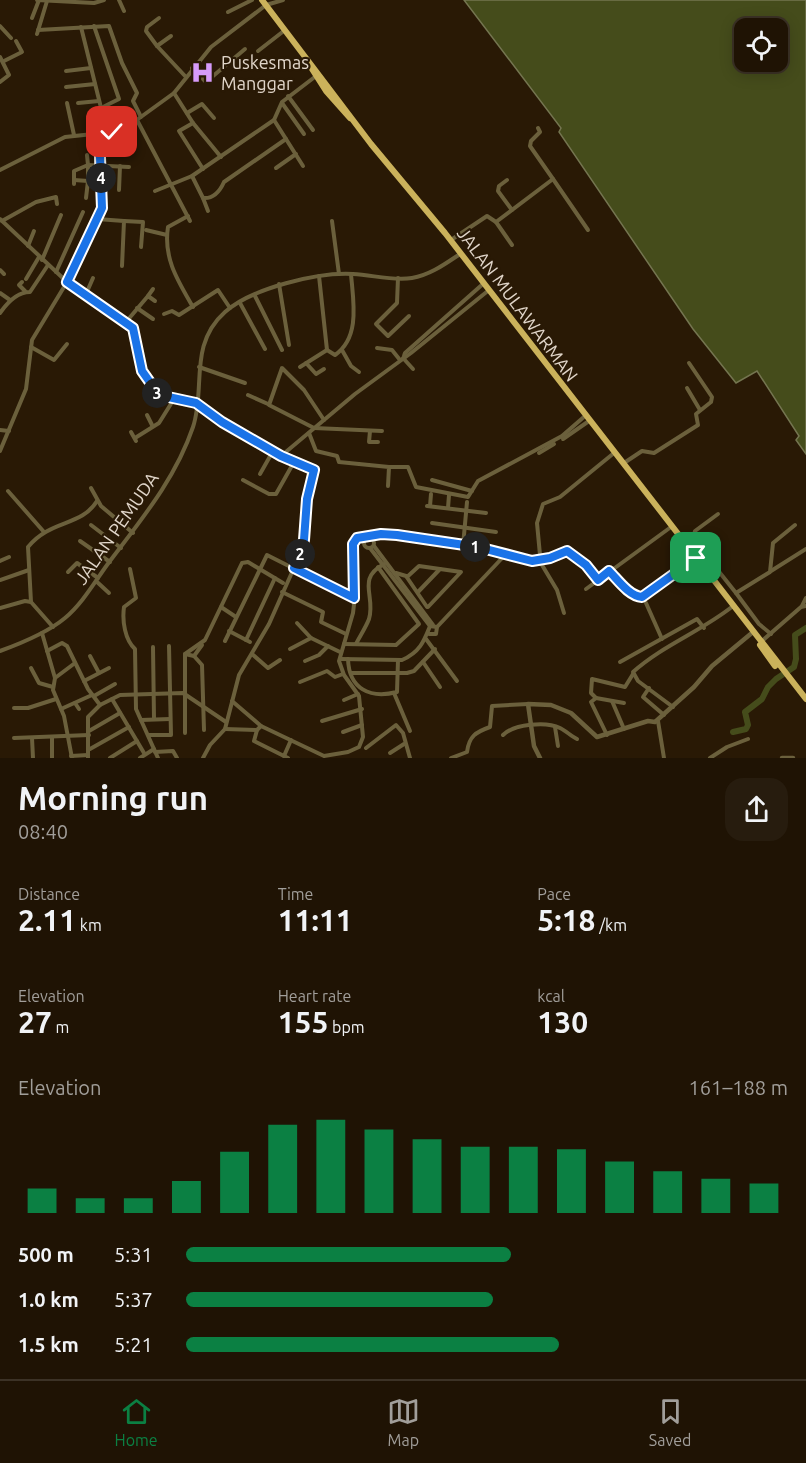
<!DOCTYPE html>
<html lang="en">
<head>
<meta charset="utf-8">
<style>
  :root { --surface:#1f1304; --page:#271c0e; --text:#f1f3f6; --muted:#a19e9a; --line:#3c3226; --accent:#0b8043 }
  body { margin:0; font-family:Ubuntu,sans-serif; background:var(--page); color:var(--text); height:100vh; display:flex; flex-direction:column; font-size:22px; white-space:nowrap }
  * { box-sizing:border-box; margin:0 }
  p { font-size:20px; color:var(--muted) }
  .icon { flex:none; width:33px; height:33px; fill:none; stroke:currentColor; stroke-width:2; stroke-linecap:round; stroke-linejoin:round }
  .map { position:relative; height:758px; overflow:hidden }
  .drawer { display:flex; flex-direction:column; background:var(--surface); flex:1 }
  .drawer>* { flex:none }
  .buttons { position:absolute; left:734px; top:18px; display:grid; gap:12px }
  .buttons a { display:grid; place-items:center; width:54px; height:54px; border-radius:12px; background:var(--surface); box-shadow:0 3px 15px #0003,0 0 0 2px var(--line); font-size:30px }
  .pin { position:absolute; display:grid; place-items:center; width:51px; height:51px; color:#fff; margin:-26px; border-radius:12px; box-shadow:0 3px 9px #0006 }
  .km { position:absolute; width:30px; height:30px; margin:-15px; border-radius:50%; background:#222; color:#fff; font-size:16px; line-height:30px; text-align:center }
  .round { display:grid; place-items:center; flex:none; width:63px; height:63px; border-radius:18px; background:var(--page) }
  .head { display:flex; align-items:center; justify-content:space-between; height:102px; padding:0 18px }
  h1 { font-size:33px; font-weight:700; line-height:45px }
  .metrics { display:grid; grid-template-columns:repeat(3,1fr); gap:9px; height:102px; padding:6px 18px }
  .metrics div { display:grid; align-content:center }
  .metrics b { font-size:30px; font-weight:700 }
  .metrics small { font-size:16px; font-weight:400 }
  .metrics p { font-size:16px }
  .chart { height:168px; padding:12px 18px }
  .chart p { display:flex; justify-content:space-between }
  .chart svg { width:100%; height:108px; margin-top:6px; stroke:var(--accent); stroke-width:6 }
  ul { padding:0 18px; list-style:none; font-size:20px }
  li { display:grid; grid-template-columns:96px 72px 1fr; align-items:center; height:45px }
  li i { height:15px; border-radius:8px; background:var(--accent) }
  .tab-bar { display:flex; justify-content:space-around; align-items:center; height:84px; border-top:2px solid var(--line); background:var(--surface); font-size:16px; color:var(--muted) }
  .tab-bar a { display:grid; justify-items:center; gap:3px }
  .tab-bar .selected { color:var(--accent) }
  .map>svg:first-child { display:block }
  .water { fill:#454c1b; stroke:#747550; stroke-width:1.5; fill-rule:evenodd }
  .lines { fill:none; stroke-linecap:round; stroke-linejoin:round }
  .river { stroke:#454c1b; stroke-width:6 }
  .minor { stroke:#6b603c; stroke-width:4 }
  .tertiary { stroke:#6b603c; stroke-width:4.5 }
  .trunk { stroke:#cbb25b; stroke-width:6 }
  .route-casing { stroke:#fff; stroke-width:12 }
  .route { stroke:#1a73e8; stroke-width:8 }
  .labels { text-anchor:middle; dominant-baseline:central; stroke-width:4.5; stroke-linejoin:round; paint-order:stroke }
  .poi-label { font-size:18px; fill:#e1d6ca; stroke:#291905; text-anchor:start }
  .street-label { font-size:18px; fill:#e1d6ca; stroke:#291905 }
</style>
</head>
<body>
<div class="map">
<svg width="806" height="758" viewBox="0 0 806 758">
  <rect width="100%" height="100%" fill="#291905"/>
  <path class="water" d="M464,0h342v454l-10,-14 3,-4 -42,-65 -21,12 -43,-54 -134,-197 2,-4zM744,28h33v34h-33z"/>
  <g class="lines">
    <polyline class="river" points="733,732 746,729 748,725 745,712 762,699 768,687 776,679 794,667 796,659 795,635 806,628"/>
    <g class="minor">
      <polyline points="37,0 94,3 104,0"/>
      <polyline points="119,0 124,11"/>
      <polyline points="228,12 252,0"/>
      <polyline points="32,18 39,0"/>
      <polyline points="159,18 147,27 146,31 157,46 185,76"/>
      <polyline points="0,26 11,38"/>
      <polyline points="94,26 119,99 101,108"/>
      <polyline points="81,27 107,132"/>
      <polyline points="38,30 109,26 122,63 137,93 133,101 141,117"/>
      <polyline points="37,34 47,1"/>
      <polyline points="157,46 171,36"/>
      <polyline points="258,51 285,30"/>
      <polyline points="0,57 9,75 0,82"/>
      <polyline points="4,61 22,52 16,41"/>
      <polyline points="192,68 206,82 245,49"/>
      <polyline points="66,71 91,68"/>
      <polyline points="66,87 95,84"/>
      <polyline points="174,93 193,123 221,157"/>
      <polyline points="288,96 313,130"/>
      <polyline points="67,103 74,135"/>
      <polyline points="78,103 99,101"/>
      <polyline points="282,103 304,134"/>
      <polyline points="187,113 202,104 214,118"/>
      <polyline points="137,120 190,221"/>
      <polyline points="274,120 303,166"/>
      <polyline points="193,123 179,131 203,169"/>
      <polyline points="276,168 296,154"/>
      <polyline points="0,170 65,137 112,132 127,127 174,93 211,47 266,5 283,0"/>
      <path d="M192,176l11,22c10,1 17,-7 21,-16l62,-43"/>
      <polyline points="553,179 588,230"/>
      <polyline points="74,180 88,181 88,165 129,167"/>
      <polyline points="507,180 499,186 498,191 512,210"/>
      <polyline points="74,184 74,171 88,165 87,155"/>
      <polyline points="119,190 120,166"/>
      <polyline points="155,191 192,176 274,120 282,102 316,76"/>
      <polyline points="86,198 88,181"/>
      <polyline points="203,198 208,211"/>
      <path d="M188,216l-20,11c-5,31 10,54 25,80"/>
      <path d="M0,219l67,63 66,47c3,6 1,12 2,18 10,41 20,51 62,56"/>
      <polyline points="97,219 124,221 122,266"/>
      <polyline points="2,221 36,202 56,197 57,204"/>
      <polyline points="124,221 143,222 141,247"/>
      <polyline points="332,221 339,274"/>
      <polyline points="496,222 553,179 530,146 531,141 540,132 538,128"/>
      <polyline points="146,230 167,235"/>
      <polyline points="451,240 487,216 496,222 512,245"/>
      <polyline points="28,246 34,231"/>
      <polyline points="42,260 61,215"/>
      <polyline points="0,270 4,274"/>
      <polyline points="56,272 83,212"/>
      <polyline points="398,278 397,303 376,324 388,336 409,316"/>
      <polyline points="26,279 39,257"/>
      <polyline points="22,282 19,285 25,291"/>
      <polyline points="279,284 289,345"/>
      <polyline points="0,293 10,300"/>
      <polyline points="86,294 93,278"/>
      <polyline points="148,296 153,289"/>
      <polyline points="255,296 282,350"/>
      <polyline points="240,303 265,349"/>
      <polyline points="137,308 153,319"/>
      <path d="M0,313c7,-10 18,-21 30,-21l18,-27"/>
      <polyline points="164,314 172,311 179,315 218,290 230,308"/>
      <polyline points="126,322 148,296 155,301"/>
      <polyline points="31,347 54,360 67,344"/>
      <polyline points="377,348 392,350 400,360"/>
      <path d="M327,350l8,5c26,-18 18,-55 16,-81"/>
      <polyline points="342,350 351,366 359,372"/>
      <polyline points="404,356 405,353 484,283"/>
      <polyline points="403,358 413,369"/>
      <polyline points="306,363 316,374 324,369"/>
      <polyline points="199,367 245,383"/>
      <polyline points="300,367 327,350 319,276"/>
      <polyline points="687,388 700,410"/>
      <polyline points="248,395 268,404"/>
      <polyline points="197,405 281,456 314,470 307,499 304,540 297,561 269,624 239,675 225,729 210,745 203,758"/>
      <polyline points="147,415 152,425"/>
      <polyline points="324,420 304,390 282,368 269,405 314,428 382,431"/>
      <polyline points="0,430 9,431"/>
      <polyline points="370,431 369,442 378,442"/>
      <polyline points="131,432 136,441"/>
      <polyline points="309,433 316,451 337,456 339,462 389,467 388,486"/>
      <polyline points="135,438 159,423 174,399"/>
      <polyline points="563,439 589,421"/>
      <polyline points="0,451 26,389 32,340 67,282 102,208 99,132"/>
      <polyline points="539,453 554,444"/>
      <polyline points="281,456 355,394 411,353 489,290"/>
      <polyline points="624,463 642,451 654,453 698,425 696,414 711,402 712,397 689,363"/>
      <polyline points="389,467 408,467 416,487 468,497 478,481 562,436 585,416"/>
      <polyline points="260,474 273,451"/>
      <polyline points="243,480 269,494 276,494 294,462"/>
      <polyline points="432,480 472,491"/>
      <polyline points="91,488 101,506 133,533"/>
      <polyline points="8,491 44,532"/>
      <polyline points="427,506 486,513"/>
      <polyline points="430,506 431,494"/>
      <polyline points="448,508 449,495"/>
      <polyline points="432,523 496,532"/>
      <polyline points="91,525 121,548"/>
      <circle cx="369" cy="543" r="5"/>
      <polyline points="681,538 693,539 736,593 770,572 773,543 795,525"/>
      <polyline points="693,539 695,531 718,514"/>
      <polyline points="80,541 110,562"/>
      <polyline points="374,546 433,625"/>
      <polyline points="463,546 467,502"/>
      <polyline points="370,548 430,626"/>
      <polyline points="539,560 567,551 586,565 598,580"/>
      <polyline points="539,560 557,590 564,613"/>
      <polyline points="0,561 9,557"/>
      <path d="M130,569l6,29 -12,9c-2,14 1,33 11,42l1,60 22,49"/>
      <polyline points="609,571 637,596 642,597 696,558"/>
      <polyline points="771,571 806,549"/>
      <polyline points="68,572 77,563 98,578"/>
      <polyline points="396,573 406,576 427,607 428,607 461,572 440,569 418,592"/>
      <polyline points="407,577 419,566 440,569"/>
      <polyline points="0,580 29,570"/>
      <polyline points="96,581 109,593"/>
      <polyline points="586,589 671,527"/>
      <polyline points="282,592 323,612 321,622 346,634"/>
      <polyline points="736,593 759,624 771,634"/>
      <polyline points="646,603 662,639"/>
      <polyline points="802,606 806,598"/>
      <polyline points="221,607 236,617"/>
      <polyline points="0,608 25,601 31,602"/>
      <polyline points="297,623 311,638 340,652"/>
      <path d="M53,627l-22,-25 -3,-55c23,-28 53,-20 69,-46"/>
      <polyline points="437,627 505,555"/>
      <polyline points="229,631 250,642"/>
      <polyline points="42,633 55,678 53,690 64,716 72,758"/>
      <polyline points="426,639 457,681"/>
      <polyline points="246,640 275,578"/>
      <polyline points="225,641 267,555 354,599"/>
      <polyline points="762,641 801,607 806,606"/>
      <polyline points="344,644 396,645 419,624 378,567"/>
      <path d="M356,644c4,-8 10,-17 13,-25 7,-23 -13,-40 15,-55"/>
      <polyline points="153,647 154,719"/>
      <polyline points="290,649 311,638"/>
      <path d="M0,651c22,-8 47,-18 65,-33 17,-14 29,-35 42,-53 33,-44 68,-85 86,-138 13,-39 -5,-82 32,-115 27,-24 93,-40 128,-38 20,1 39,7 59,4 18,-3 33,-14 48,-24"/>
      <polyline points="47,651 62,643 67,646 88,689 100,705 88,717 88,758"/>
      <polyline points="185,654 194,656 202,645"/>
      <polyline points="252,654 268,668 280,660"/>
      <polyline points="90,656 99,673"/>
      <polyline points="194,656 202,665 204,730"/>
      <path d="M341,659l61,1c18,-8 22,-19 28,-34l7,1 -1,7h-7"/>
      <path d="M348,659c1,30 22,40 49,33l1,-32"/>
      <polyline points="305,661 319,655 328,646"/>
      <polyline points="423,662 440,687"/>
      <polyline points="620,662 697,619 704,628"/>
      <polyline points="31,668 39,683 53,687"/>
      <polyline points="351,673 407,673 414,671 435,649"/>
      <polyline points="55,678 75,663"/>
      <polyline points="84,681 109,668"/>
      <polyline points="300,682 327,671 335,677 343,674"/>
      <polyline points="649,688 643,697 664,715"/>
      <polyline points="394,693 410,731"/>
      <polyline points="94,696 115,684"/>
      <polyline points="596,698 591,693 592,679 625,687 633,674"/>
      <polyline points="112,699 144,753"/>
      <polyline points="344,700 358,694"/>
      <polyline points="232,701 261,726"/>
      <polyline points="612,701 624,729"/>
      <polyline points="75,703 79,709"/>
      <polyline points="100,705 120,695 183,693 226,722"/>
      <path d="M673,707l-35,-26 -5,-9c30,-27 69,-41 100,-66"/>
      <polyline points="14,708 28,708 56,699"/>
      <polyline points="61,709 92,695"/>
      <polyline points="141,720 170,719"/>
      <polyline points="322,721 362,709"/>
      <polyline points="658,721 664,758"/>
      <polyline points="555,727 558,746"/>
      <polyline points="225,729 257,730 261,726 324,756 348,752 359,747 363,737 359,696 344,675 339,661 353,613 356,587 353,544 357,538 381,534 397,535 478,547 532,561 540,555 537,523 543,504 560,497 614,453"/>
      <polyline points="257,730 254,741 288,758"/>
      <polyline points="89,731 120,713"/>
      <polyline points="343,732 362,725"/>
      <polyline points="185,733 185,654 205,640 242,563 248,562 283,583"/>
      <polyline points="149,735 171,735 169,646"/>
      <path d="M503,735c11,-11 43,-14 57,-7 6,3 11,8 17,11"/>
      <polyline points="607,735 591,702 596,698 624,703"/>
      <polyline points="14,738 89,735"/>
      <polyline points="32,738 33,758"/>
      <polyline points="366,748 396,725 403,733 410,758"/>
      <polyline points="90,749 129,727"/>
      <polyline points="155,752 173,751 177,758"/>
      <polyline points="390,753 404,744"/>
      <polyline points="71,756 88,755"/>
      <polyline points="284,756 291,740"/>
      <polyline points="52,758 52,737"/>
      <polyline points="110,758 137,741"/>
      <polyline points="140,758 154,749"/>
      <path d="M451,758l16,-6c2,-16 9,-20 23,-25l2,-21 36,-2"/>
      <polyline points="710,758 727,747 748,739"/>
    </g>
    <g class="tertiary">
      <polyline points="540,758 534,746 528,704 551,705 571,713 597,737 648,721 655,722 694,687 712,666 753,632"/>
      <polyline points="782,758 793,758"/>
    </g>
    <g class="trunk">
      <polyline points="262,0 371,144 445,233 806,699"/>
      <polyline points="312,69 326,91 350,118"/>
      <polyline points="760,645 775,666"/>
    </g>
  </g>
  <g class="lines">
    <defs>
      <path id="route" d="M112,132h-13l3,76 -35,74 66,46 9,43 17,24 37,8 26,19 59,34 33,14 -7,29 -3,41 -10,28 60,30 -1,-54 4,-6 24,-4 16,1 81,12 54,14 18,-3 17,-7 19,14 12,15 11,-9c9,9 20,25 33,26l54,-39"/>
    </defs>
    <use href="#route" class="route-casing"/>
    <use href="#route" class="route"/>
  </g>
  <defs>
    <symbol id="hospital-bare" viewBox="-9 -9 18 18"><path d="M-5-5h3v3.5h4V-5h3V5h-3V1.5h-4V5h-3Z" fill="#d69bfa" stroke="#291905" stroke-width="2.5" paint-order="stroke"/></symbol>
  </defs>
  <g fill-rule="evenodd">
    <use href="#hospital-bare" x="186" y="56" width="33" height="33"/>
  </g>
  <g class="labels">
    <g class="poi-label">
      <text x="221" y="62">Puskesmas<tspan x="221" dy="21">Manggar</tspan></text>
    </g>
    <g class="street-label">
      <text transform="translate(518 304) rotate(53)">JALAN MULAWARMAN</text>
      <text transform="translate(116 528) rotate(-55)">JALAN PEMUDA</text>
    </g>
  </g>
</svg>
<div class="buttons">
<a><svg class="icon" aria-label="locate" viewBox="0 0 24 24"><circle cx="12" cy="12" r="6"/><path d="M12 2v4M12 18v4M2 12h4M18 12h4"/></svg></a>
</div>
<div class="pin" style="left:696px;top:558px;background:#1e9e55"><svg class="icon" aria-label="arrive" viewBox="0 0 24 24"><path d="M6 21V4h12l-3 4 3 4H6"/></svg></div>
<div class="pin" style="left:112px;top:132px;background:#d93025"><svg class="icon" aria-label="check" viewBox="0 0 24 24"><path d="M5 12l5 5 9-10"/></svg></div>
<b class="km" style="left:475px;top:547px">1</b>
<b class="km" style="left:300px;top:554px">2</b>
<b class="km" style="left:157px;top:393px">3</b>
<b class="km" style="left:101px;top:178px">4</b>
</div>
<section class="drawer">
<div class="head"><div><h1>Morning run</h1><p>08:40</p></div><a class="round"><svg class="icon" aria-label="share" viewBox="0 0 24 24"><path d="M12 15V3M7 8l5-5 5 5M5 13v7h14v-7"/></svg></a></div>
<div class="metrics">
<div><p>Distance</p><b>2.11<small> km</small></b></div>
<div><p>Time</p><b>11:11</b></div>
<div><p>Pace</p><b>5:18<small> /km</small></b></div>
</div>
<div class="metrics">
<div><p>Elevation</p><b>27<small> m</small></b></div>
<div><p>Heart rate</p><b>155<small> bpm</small></b></div>
<div><p>kcal</p><b>130</b></div>
</div>
<div class="chart"><p><span>Elevation</span>161–188 m</p>
<svg viewBox="0 0 160 44" preserveAspectRatio="none"><path d="M5 44V34M15 44V38M25 44V38M35 44V31M45 44V19M55 44V8M65 44V6M75 44V10M85 44V14M95 44V17M105 44V17M115 44V18M125 44V23M135 44V27M145 44V30M155 44V32"/></svg>
</div>
<ul>
<li><b>500 m</b>5:31<i style="width:54%"></i></li>
<li><b>1.0 km</b>5:37<i style="width:51%"></i></li>
<li><b>1.5 km</b>5:21<i style="width:62%"></i></li>
</ul>
</section>
<nav class="tab-bar">
<a class="selected"><svg class="icon" aria-label="home" viewBox="0 0 24 24"><path d="M3 11l9-7 9 7M6 9v11h12V9"/></svg>Home</a>
<a><svg class="icon" aria-label="map" viewBox="0 0 24 24"><path d="M3 6l6-2 6 2 6-2v14l-6 2-6-2-6 2zM9 4v14M15 6v14"/></svg>Map</a>
<a><svg class="icon" aria-label="saved" viewBox="0 0 24 24"><path d="M7 4h10v16l-5-4-5 4z"/></svg>Saved</a>
</nav>
</body>
</html>
